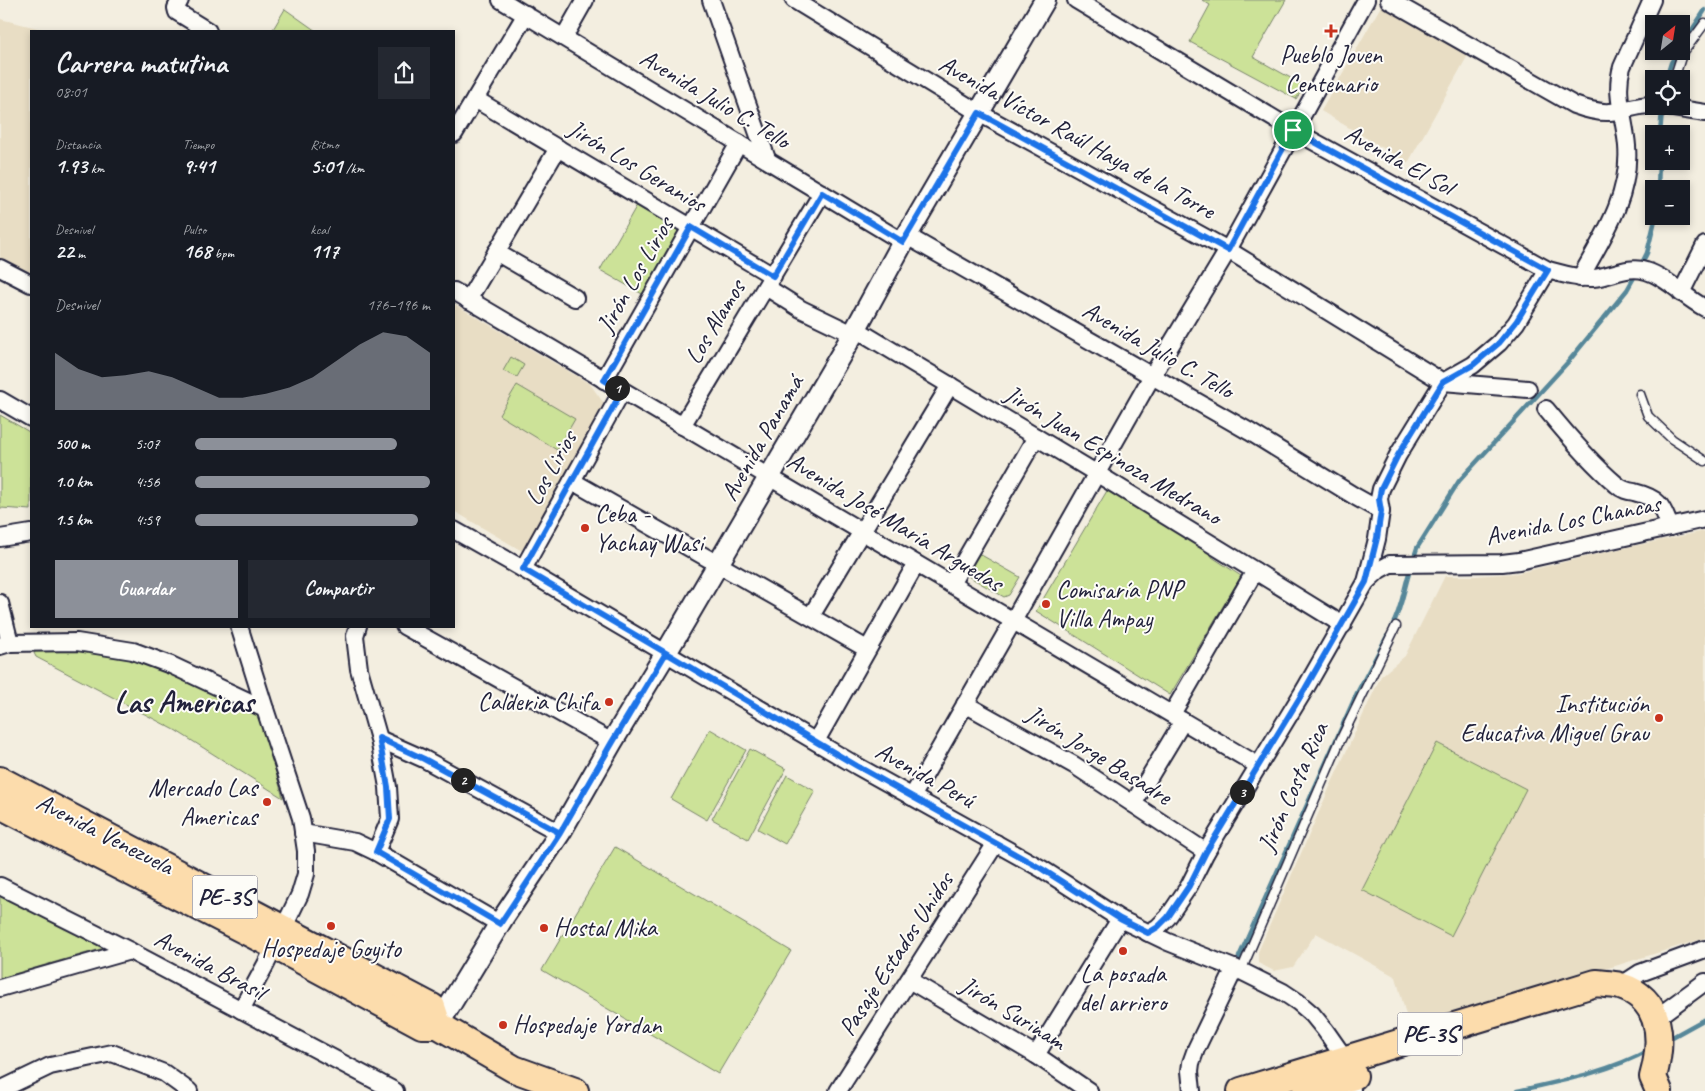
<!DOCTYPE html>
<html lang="es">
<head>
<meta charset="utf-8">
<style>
  :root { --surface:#171b24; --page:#242831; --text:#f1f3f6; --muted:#9ea1a6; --accent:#8c9099 }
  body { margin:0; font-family:Caveat,sans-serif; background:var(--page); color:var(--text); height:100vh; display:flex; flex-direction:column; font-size:19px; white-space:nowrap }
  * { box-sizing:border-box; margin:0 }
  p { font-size:16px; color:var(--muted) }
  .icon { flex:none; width:28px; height:28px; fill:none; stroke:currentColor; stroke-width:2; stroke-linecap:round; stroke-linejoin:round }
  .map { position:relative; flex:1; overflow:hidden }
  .details { position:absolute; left:30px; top:30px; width:425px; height:598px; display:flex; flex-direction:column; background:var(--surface); border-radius:0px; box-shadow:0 2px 8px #0003 }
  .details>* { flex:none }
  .needle { width:32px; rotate:30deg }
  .tools { position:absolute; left:1645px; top:15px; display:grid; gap:10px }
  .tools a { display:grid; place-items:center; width:45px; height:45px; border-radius:0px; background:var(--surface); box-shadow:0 2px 8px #0003; font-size:25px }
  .pin { position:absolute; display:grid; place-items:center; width:42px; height:42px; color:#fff; margin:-21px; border:2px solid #fff; border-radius:50%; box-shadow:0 1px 5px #0007 }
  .km { position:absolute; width:25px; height:25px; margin:-12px; border-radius:50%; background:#222; color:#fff; font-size:14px; line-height:25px; text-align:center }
  .round { display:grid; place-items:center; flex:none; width:52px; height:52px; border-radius:0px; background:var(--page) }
  .summary { display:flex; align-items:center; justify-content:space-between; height:85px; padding:0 25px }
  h1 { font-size:28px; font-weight:800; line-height:38px }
  .stats { display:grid; grid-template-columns:repeat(3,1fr); gap:8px; height:85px; padding:5px 25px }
  .stats div { display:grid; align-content:center }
  .stats b { font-size:21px; font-weight:800 }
  .stats small { font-size:14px; font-weight:400 }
  .stats p { font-size:14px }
  .chart { height:140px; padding:10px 25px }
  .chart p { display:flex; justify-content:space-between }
  .chart svg { width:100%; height:90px; margin-top:5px; fill:var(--accent); opacity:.7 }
  .cta { display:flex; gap:10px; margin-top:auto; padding:10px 25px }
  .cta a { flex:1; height:58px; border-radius:0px; background:var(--accent); color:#fff; font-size:20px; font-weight:800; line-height:58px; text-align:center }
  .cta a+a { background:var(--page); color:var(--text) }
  ul { padding:0 25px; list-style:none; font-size:16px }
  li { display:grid; grid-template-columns:80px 60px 1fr; align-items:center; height:38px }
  li i { height:12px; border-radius:6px; background:var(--accent) }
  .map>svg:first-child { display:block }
  .built { fill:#e8ddc4 }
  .green { fill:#cce298; stroke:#77826a }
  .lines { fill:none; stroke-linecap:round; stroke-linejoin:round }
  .stream { stroke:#578799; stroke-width:4.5 }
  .service-casing { stroke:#22223b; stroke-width:11 }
  .minor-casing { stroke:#22223b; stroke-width:20 }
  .tertiary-casing { stroke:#22223b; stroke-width:24 }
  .trunk-casing { stroke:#22223b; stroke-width:30 }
  .service { stroke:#fdfcf7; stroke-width:8 }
  .minor { stroke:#fdfcf7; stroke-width:16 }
  .tertiary { stroke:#fdfcf7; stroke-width:20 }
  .trunk { stroke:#fcdcac; stroke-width:26 }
  .route-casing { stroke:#fff; stroke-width:10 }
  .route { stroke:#1a73e8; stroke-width:6 }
  .poi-dot { fill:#c8321e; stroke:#fdfcf7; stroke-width:2 }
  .labels { text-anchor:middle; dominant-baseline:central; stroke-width:4; stroke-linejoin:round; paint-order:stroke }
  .shield { fill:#fdfcf7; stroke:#646373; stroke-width:1 }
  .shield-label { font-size:24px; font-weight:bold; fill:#22223b }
  .poi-label { font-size:25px; fill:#22223b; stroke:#fdfcf7; text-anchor:start }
  .street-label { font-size:25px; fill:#22223b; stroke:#fdfcf7 }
  .district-label { font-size:30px; font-weight:bold; fill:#22223b; stroke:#fdfcf7 }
</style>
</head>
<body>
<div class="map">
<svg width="1705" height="1091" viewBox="0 0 1705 1091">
  <rect width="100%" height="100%" fill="#f3eee0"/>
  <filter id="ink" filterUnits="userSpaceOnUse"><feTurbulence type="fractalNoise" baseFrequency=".02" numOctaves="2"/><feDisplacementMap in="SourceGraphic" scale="10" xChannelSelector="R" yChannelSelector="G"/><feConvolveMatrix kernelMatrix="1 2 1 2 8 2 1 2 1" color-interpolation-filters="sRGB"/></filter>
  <g filter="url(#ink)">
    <g class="built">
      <polygon points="1381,6 1468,55 1408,163 1321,111"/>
      <polygon points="0,19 50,31 31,31 31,271 23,275 0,262"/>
      <polygon points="454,304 590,384 603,402 605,408 522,551 454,511"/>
      <polygon points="1705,531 1705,938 1410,1030 1396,977 1316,933 1293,967 1274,971 1258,963 1258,952 1329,789 1381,676 1405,656 1445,576 1475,576 1518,573 1624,548"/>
    </g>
    <g class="green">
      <polygon points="1202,0 1286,0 1253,57 1305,86 1296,99 1190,42 1210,5"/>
      <polygon points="285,9 316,31 272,31"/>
      <polygon points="637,205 685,231 644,295 600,270"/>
      <polygon points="511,357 524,365 517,377 503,371"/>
      <polygon points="517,385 575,419 557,450 499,415"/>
      <polygon points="0,415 31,433 31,510 1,508 0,505"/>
      <polygon points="1111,484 1212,549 1212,557 1241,576 1170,695 1036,611"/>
      <polygon points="976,552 1020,577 1009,595 1004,597 968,576 966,570"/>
      <path d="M39,648c28,2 59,2 87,9 47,14 90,36 134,57l23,84 -108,-68 -139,-73 -2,-4z"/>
      <polygon points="710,729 746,750 707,820 671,799"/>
      <polygon points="1437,743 1526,789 1451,936 1362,890"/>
      <polygon points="750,749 786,769 748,839 712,819"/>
      <polygon points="787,775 815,791 785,844 758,829"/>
      <polygon points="615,847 791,951 718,1074 542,970"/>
      <polygon points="0,895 104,948 0,978"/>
    </g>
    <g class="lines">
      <g class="stream">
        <polyline points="1681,47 1705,10"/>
        <polyline points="1666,79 1671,63 1678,51"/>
        <polyline points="1660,134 1662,110"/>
        <polyline points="1658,189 1659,161"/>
        <polyline points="1640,267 1647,253 1656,216"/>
        <polyline points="1413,560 1417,548 1459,481 1568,362 1627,290 1636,274"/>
        <path d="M1392,626c10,-18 12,-39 19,-59"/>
        <polyline points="1239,957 1357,693 1387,636"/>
        <polyline points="1667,1040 1705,1019"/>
        <path d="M1517,1091c44,-10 92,-19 132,-41"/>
      </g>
      <defs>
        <g id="service">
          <polyline points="1674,79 1682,54 1705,23"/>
          <polyline points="1640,394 1648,416 1672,439 1705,461"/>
          <polyline points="1241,971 1340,741 1396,626"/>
        </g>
        <g id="minor">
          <polyline points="180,0 176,8 177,12 208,31"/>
          <polyline points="501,0 903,242"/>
          <polyline points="711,0 767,159"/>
          <polyline points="794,0 979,113 1228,250 1443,382 1528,389"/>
          <path d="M1076,0l217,130 255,140c15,4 30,9 45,8 19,-2 35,-13 53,-7 21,6 39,27 59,37"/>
          <path d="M1389,0l185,105c11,4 23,8 36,7 15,-1 28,-8 44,-7"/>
          <polyline points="564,37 585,0"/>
          <polyline points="475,99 773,276"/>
          <polyline points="1661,106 1705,113"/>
          <polyline points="454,134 526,14"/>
          <polyline points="907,236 1250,432 1356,497 1381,511"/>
          <polyline points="496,252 575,298"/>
          <polyline points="0,268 31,284"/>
          <path d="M1580,278c23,-41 51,-82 47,-132 -2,-27 -13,-52 -5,-79l30,-67"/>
          <polyline points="766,287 801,309 853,334"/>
          <polyline points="454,291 1259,766"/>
          <polyline points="1681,293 1705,245"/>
          <polyline points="468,300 558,148"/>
          <polyline points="856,329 1096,473 1343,625"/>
          <polyline points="604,380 739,143"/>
          <polyline points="0,400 31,418"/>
          <path d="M1546,409c22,27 45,54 71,76 5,5 11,6 17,7 24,6 28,12 36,35"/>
          <polyline points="682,426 822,193"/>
          <polyline points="572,481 867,649"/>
          <polyline points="454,530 523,569 857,766 1042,869 1120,919 1168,942 1241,971 1283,992 1298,1002 1312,1014 1325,1030 1346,1060 1351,1077 1352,1091"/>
          <polyline points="0,538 31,533"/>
          <polyline points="523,569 622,391"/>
          <polyline points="1366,582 1379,570 1390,564 1502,563 1519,561 1705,519"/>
          <polyline points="951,584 1036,437"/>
          <polyline points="0,603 10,643"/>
          <polyline points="811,616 950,385"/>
          <polyline points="239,626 265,709 301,818 306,851 306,874 300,894 266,964 241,1010"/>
          <polyline points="358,626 355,636 359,669 379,739 388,787 390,819 376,852"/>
          <polyline points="404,626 612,742"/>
          <polyline points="0,646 10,643 77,642 133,651 171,665 265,709"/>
          <polyline points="965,704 1074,765 1206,852"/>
          <polyline points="1172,714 1255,571"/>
          <polyline points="379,739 424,759 560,833"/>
          <polyline points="816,741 916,564"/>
          <polyline points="912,797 1013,621 1152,376 1228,250 1366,0"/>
          <polyline points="1133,804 1183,721"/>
          <polyline points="303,833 355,842 376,852 500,924"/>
          <polyline points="0,886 130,951 395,1091"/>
          <polyline points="1148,933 1158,927 1168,917 1189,886 1206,852 1305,689 1366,582 1377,539 1381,511 1379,499 1381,489 1398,455 1443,382 1473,365 1499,343 1516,323 1548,270"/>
          <polyline points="909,980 1036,1055 1089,1091"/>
          <polyline points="1620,986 1640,973 1705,949"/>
          <polyline points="0,988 130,951"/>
          <polyline points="1656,1018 1705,982"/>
          <polyline points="1036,1055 1120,919"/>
          <polyline points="0,1090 50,1066 112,1053 164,1073 189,1091"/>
          <polyline points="838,1091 996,843"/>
          <polyline points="1192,1091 1190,1071 1191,1063 1196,1049 1235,968"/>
        </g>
        <polyline id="tertiary" points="438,1025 503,918 560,833 612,742 666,653 853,334 903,242 1045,0"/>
        <g id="trunk">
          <polyline points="0,780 432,1007 438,1025"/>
          <polyline points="0,805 275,946 422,1025 438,1025 514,1069 575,1091"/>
          <path d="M1241,1091l355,-108c8,1 16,1 24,3 43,13 43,55 33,91l6,14"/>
          <polyline points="1306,1091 1354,1076"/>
        </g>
      </defs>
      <use href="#service" class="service-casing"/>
      <use href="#minor" class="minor-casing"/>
      <use href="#tertiary" class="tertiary-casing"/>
      <use href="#trunk" class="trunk-casing"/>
      <use href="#service" class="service"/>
      <use href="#minor" class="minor"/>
      <use href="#tertiary" class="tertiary"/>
      <use href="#trunk" class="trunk"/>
    </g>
  </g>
  <g class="lines" filter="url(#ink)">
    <defs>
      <path id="route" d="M1293,130l-65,120 -249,-137 -76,129 -81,-49 -49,83 -82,-49 -87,153 18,11 -99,178 143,84 -54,89 -52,91 -60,91 -124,-72 14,-33 -2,-32 -9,-49 45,21 136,74c35,-61 70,-120 106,-180l191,113 185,103 78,50 28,14 10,-6 10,-10 21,-31 17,-34 99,-163 61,-107 11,-44 4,-27 -2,-12 2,-10 17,-34 45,-73 30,-17 26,-22 17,-21 32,-52 -255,-140"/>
    </defs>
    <use href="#route" class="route-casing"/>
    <use href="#route" class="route"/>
  </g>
  <g class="poi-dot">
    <path d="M1328.5 23.5h5v5h5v5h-5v5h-5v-5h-5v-5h5z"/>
    <circle cx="585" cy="528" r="5"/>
    <circle cx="1046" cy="604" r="5"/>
    <circle cx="609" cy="702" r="5"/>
    <circle cx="1659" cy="718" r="5"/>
    <circle cx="267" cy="802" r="5"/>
    <circle cx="331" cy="926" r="5"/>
    <circle cx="544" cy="928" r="5"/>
    <circle cx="1123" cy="951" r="5"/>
    <circle cx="503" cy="1025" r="5"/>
  </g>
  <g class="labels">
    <g class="shield">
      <rect x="192.5" y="875.5" width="65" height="43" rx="4"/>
      <rect x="1397.5" y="1012.5" width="65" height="43" rx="4"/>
    </g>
    <g class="shield-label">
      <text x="225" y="897">PE-3S</text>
      <text x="1430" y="1034">PE-3S</text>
    </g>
    <g class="poi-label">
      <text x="1331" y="55" text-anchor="middle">Pueblo Joven<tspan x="1331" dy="29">Centenario</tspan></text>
      <text x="595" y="514">Ceba -<tspan x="595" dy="29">Yachay Wasi</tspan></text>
      <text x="1056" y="590">Comisaría PNP<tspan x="1056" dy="29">Villa Ampay</tspan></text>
      <text x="599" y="702" text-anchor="end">Calderia Chifa</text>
      <text x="1649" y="704" text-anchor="end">Institución<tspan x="1649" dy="29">Educativa Miguel Grau</tspan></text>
      <text x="257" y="788" text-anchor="end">Mercado Las<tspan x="257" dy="29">Americas</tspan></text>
      <text x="554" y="928">Hostal Mika</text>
      <text x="331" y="949" text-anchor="middle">Hospedaje Goyito</text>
      <text x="1123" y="974" text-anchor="middle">La posada<tspan x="1123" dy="29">del arriero</tspan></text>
      <text x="513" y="1025">Hospedaje Yordan</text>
    </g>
    <g class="street-label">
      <text transform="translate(715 99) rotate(31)">Avenida Julio C. Tello</text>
      <text transform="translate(1077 137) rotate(29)">Avenida Víctor Raúl Haya de la Torre</text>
      <text transform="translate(1399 160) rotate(29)">Avenida El Sol</text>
      <text transform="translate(637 166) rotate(31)">Jirón Los Geranios</text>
      <text transform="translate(635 275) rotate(-60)">Jirón Los Lirios</text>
      <text transform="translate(715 322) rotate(-59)">Los Alamos</text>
      <text transform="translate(1158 350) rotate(30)">Avenida Julio C. Tello</text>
      <text transform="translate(762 438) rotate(-60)">Avenida Panamá</text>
      <text transform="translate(1113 455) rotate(31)">Jirón Juan Espinoza Medrano</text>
      <text transform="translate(551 468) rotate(-61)">Los Lirios</text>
      <text transform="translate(1573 520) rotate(-11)">Avenida Los Chancas</text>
      <text transform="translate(895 522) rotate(31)">Avenida José María Arguedas</text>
      <text transform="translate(1099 755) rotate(32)">Jirón Jorge Basadre</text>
      <text transform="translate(925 775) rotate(29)">Avenida Perú</text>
      <text transform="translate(1293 787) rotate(-66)">Jirón Costa Rica</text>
      <text transform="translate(105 834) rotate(27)">Avenida Venezuela</text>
      <text transform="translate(896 954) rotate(-57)">Pasaje Estados Unidos</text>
      <text transform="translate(210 965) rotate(28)">Avenida Brasil</text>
      <text transform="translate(1013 1013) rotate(31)">Jirón Surinam</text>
    </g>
    <g class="district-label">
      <text x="184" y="702">Las Americas</text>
    </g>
  </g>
</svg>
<div class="tools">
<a><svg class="needle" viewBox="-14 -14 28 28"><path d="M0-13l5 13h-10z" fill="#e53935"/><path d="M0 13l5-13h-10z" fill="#9ea1a6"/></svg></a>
<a><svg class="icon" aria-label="locate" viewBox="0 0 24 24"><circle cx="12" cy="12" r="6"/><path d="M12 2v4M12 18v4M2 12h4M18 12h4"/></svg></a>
<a>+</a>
<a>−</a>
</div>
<div class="pin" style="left:1293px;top:130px;background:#1e9e55"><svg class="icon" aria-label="arrive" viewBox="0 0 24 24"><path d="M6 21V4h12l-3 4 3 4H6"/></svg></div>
<b class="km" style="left:617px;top:388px">1</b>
<b class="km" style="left:463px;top:780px">2</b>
<b class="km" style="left:1242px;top:792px">3</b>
<section class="details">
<div class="summary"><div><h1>Carrera matutina</h1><p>08:01</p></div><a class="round"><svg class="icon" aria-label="share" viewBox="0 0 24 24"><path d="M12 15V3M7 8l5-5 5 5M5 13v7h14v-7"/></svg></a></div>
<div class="stats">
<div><p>Distancia</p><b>1.93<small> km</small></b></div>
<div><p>Tiempo</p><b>9:41</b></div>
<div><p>Ritmo</p><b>5:01<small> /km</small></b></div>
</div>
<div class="stats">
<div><p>Desnivel</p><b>22<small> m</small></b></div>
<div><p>Pulso</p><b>168<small> bpm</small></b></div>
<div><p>kcal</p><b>117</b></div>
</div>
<div class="chart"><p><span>Desnivel</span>176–196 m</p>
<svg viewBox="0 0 160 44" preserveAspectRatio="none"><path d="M0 44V16L10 24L20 28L30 27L40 25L50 28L60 33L70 38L80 38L90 36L100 33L110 28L120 20L130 12L140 6L150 8L160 16V44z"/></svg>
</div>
<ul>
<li><b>500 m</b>5:07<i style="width:86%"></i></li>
<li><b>1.0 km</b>4:56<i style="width:100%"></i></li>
<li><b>1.5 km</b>4:59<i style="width:95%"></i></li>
</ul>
<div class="cta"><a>Guardar</a><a>Compartir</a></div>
</section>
</div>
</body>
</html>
